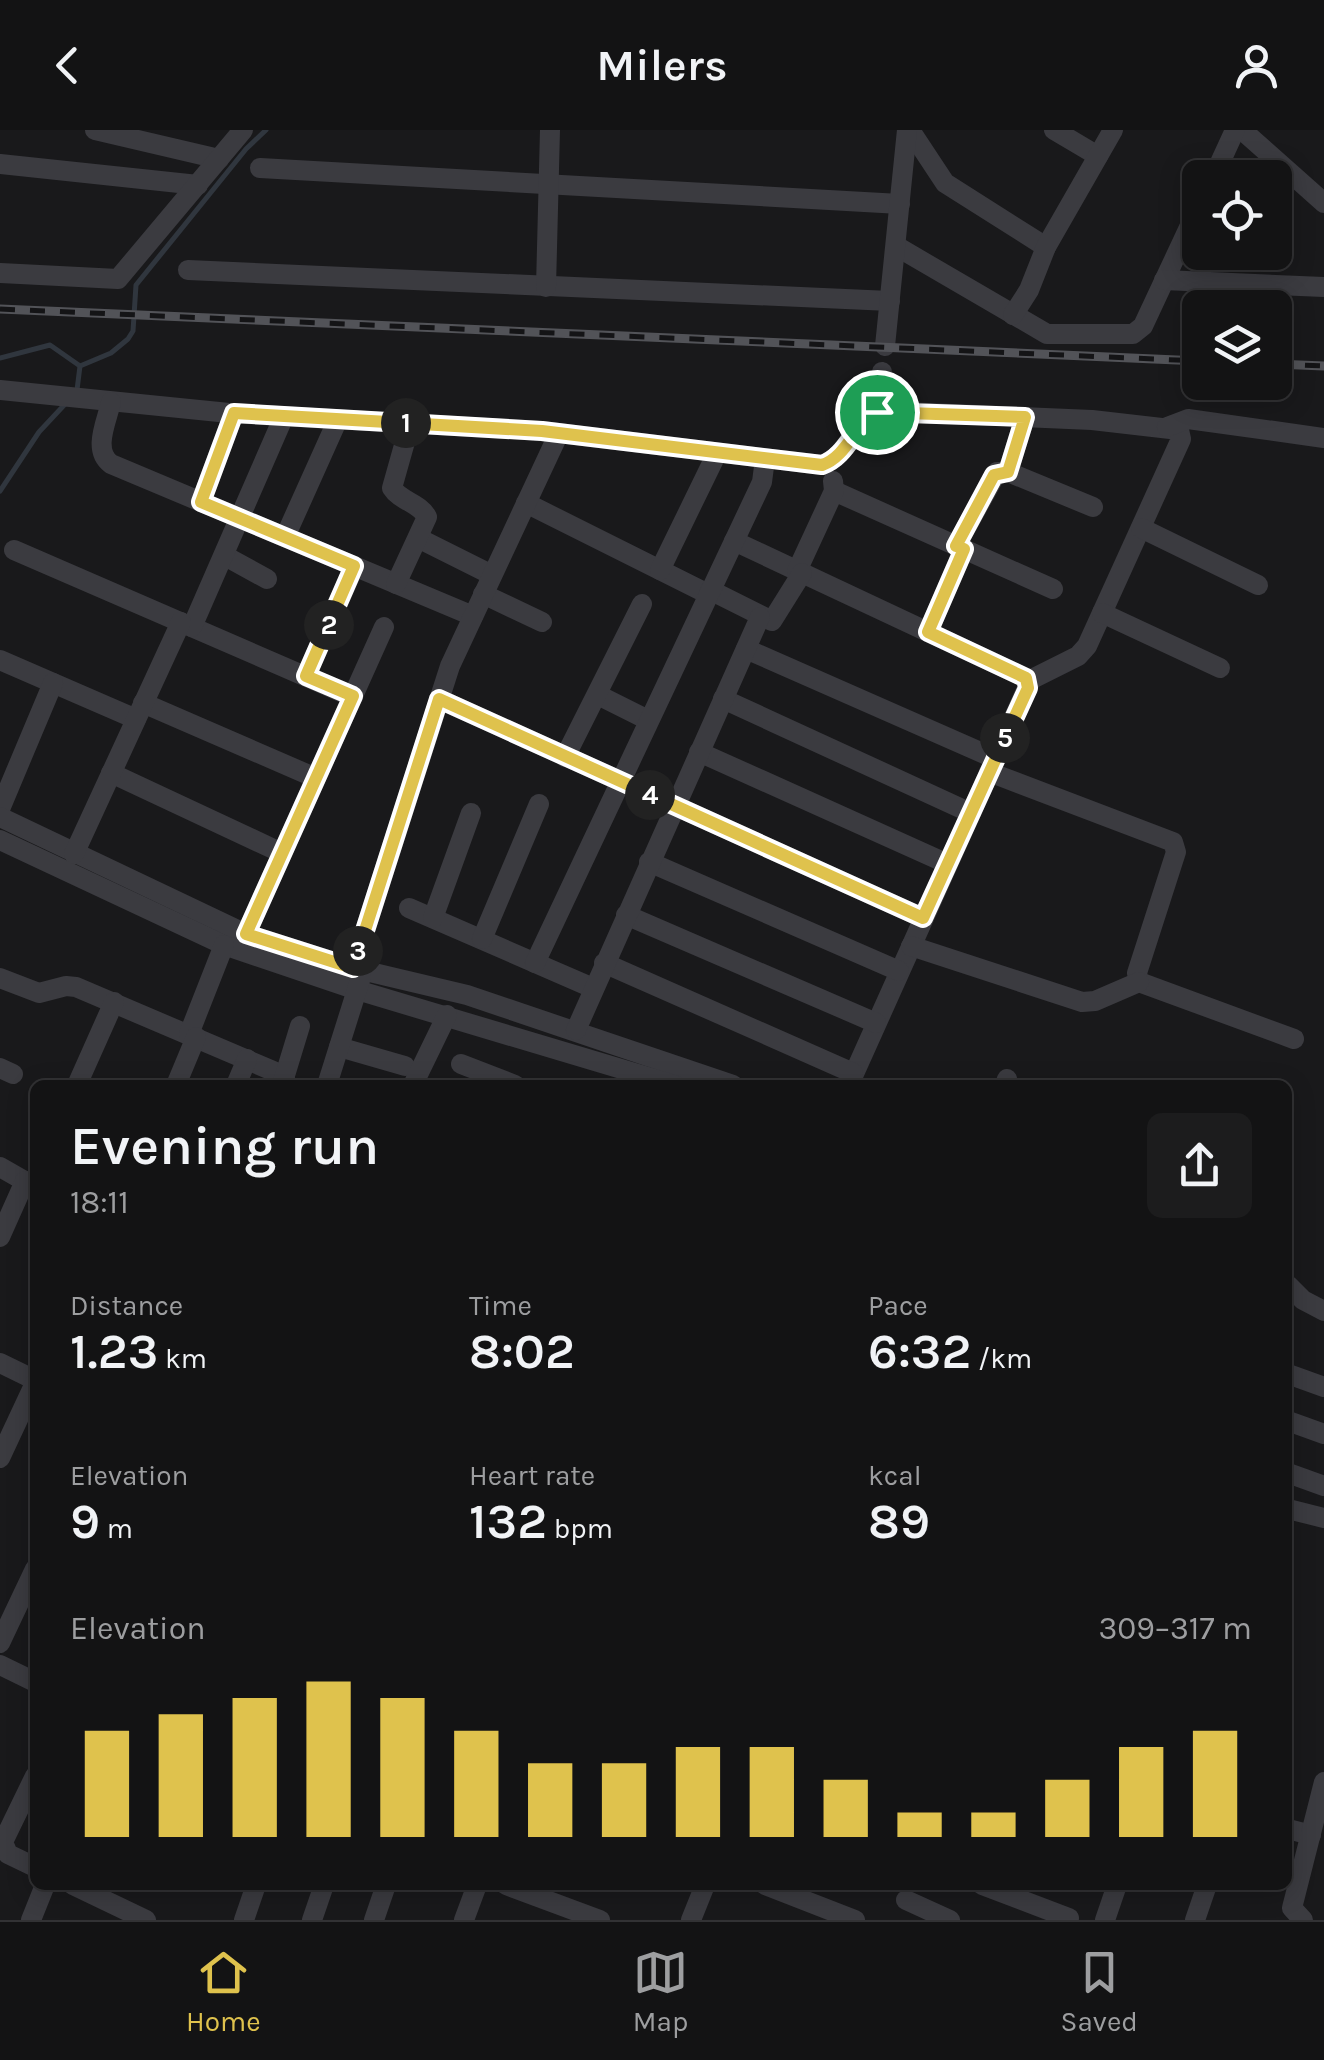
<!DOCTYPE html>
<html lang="en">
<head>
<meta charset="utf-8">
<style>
  :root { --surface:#131314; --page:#1c1c1d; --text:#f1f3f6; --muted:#9d9ea0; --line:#323234; --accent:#dfc24d }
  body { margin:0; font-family:Karla,sans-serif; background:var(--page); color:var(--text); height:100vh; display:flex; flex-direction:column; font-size:38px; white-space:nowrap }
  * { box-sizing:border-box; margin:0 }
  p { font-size:32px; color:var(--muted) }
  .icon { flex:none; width:55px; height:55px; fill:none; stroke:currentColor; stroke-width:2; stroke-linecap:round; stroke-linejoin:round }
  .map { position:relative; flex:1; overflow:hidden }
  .panel { position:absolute; left:30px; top:950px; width:1262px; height:810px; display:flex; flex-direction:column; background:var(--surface); border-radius:15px; box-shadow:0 5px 25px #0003,0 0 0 2px var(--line) }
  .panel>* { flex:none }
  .tools { position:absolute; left:1182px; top:30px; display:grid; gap:20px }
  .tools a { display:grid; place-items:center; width:110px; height:110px; border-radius:15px; background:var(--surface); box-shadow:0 5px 25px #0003,0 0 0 2px var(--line); font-size:50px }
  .pin { position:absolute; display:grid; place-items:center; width:85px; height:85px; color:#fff; margin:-42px; border:5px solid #fff; border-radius:50%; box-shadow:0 2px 10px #0007 }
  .km { position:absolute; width:50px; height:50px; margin:-25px; border-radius:50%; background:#222; color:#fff; font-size:28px; line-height:50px; text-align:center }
  .round { display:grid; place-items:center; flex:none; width:105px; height:105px; border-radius:15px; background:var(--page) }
  .overview { display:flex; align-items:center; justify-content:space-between; height:170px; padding:0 40px }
  h1 { font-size:55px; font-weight:600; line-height:75px }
  .metrics { display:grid; grid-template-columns:repeat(3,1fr); gap:15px; height:170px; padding:10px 40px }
  .metrics div { display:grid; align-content:center }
  .metrics b { font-size:50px; font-weight:600 }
  .metrics small { font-size:28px; font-weight:400 }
  .metrics p { font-size:28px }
  .chart { height:280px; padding:20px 40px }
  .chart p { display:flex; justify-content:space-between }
  .chart svg { width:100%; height:180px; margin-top:10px; stroke:var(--accent); stroke-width:6 }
  header { display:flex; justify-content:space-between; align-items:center; height:130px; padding:0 40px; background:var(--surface); font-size:45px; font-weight:600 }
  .menu { display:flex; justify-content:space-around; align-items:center; height:140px; border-top:2px solid var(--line); background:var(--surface); font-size:28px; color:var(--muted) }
  .menu a { display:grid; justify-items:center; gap:5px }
  .menu .on { color:var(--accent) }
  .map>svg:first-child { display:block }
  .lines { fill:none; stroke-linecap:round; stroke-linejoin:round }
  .stream { stroke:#30363e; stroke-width:5 }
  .minor { stroke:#3b3b40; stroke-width:20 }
  .rail-casing { stroke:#525358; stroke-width:9 }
  .rail { stroke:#141416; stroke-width:5; stroke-dasharray:15; stroke-linecap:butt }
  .route-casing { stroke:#fff; stroke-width:20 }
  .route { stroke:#dfc24d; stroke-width:12 }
</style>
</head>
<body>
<header><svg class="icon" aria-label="back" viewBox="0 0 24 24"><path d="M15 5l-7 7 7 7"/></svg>Milers<svg class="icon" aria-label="person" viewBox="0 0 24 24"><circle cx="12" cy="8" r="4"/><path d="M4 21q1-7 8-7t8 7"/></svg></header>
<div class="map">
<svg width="1324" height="1790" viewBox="0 0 1324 1790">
  <rect width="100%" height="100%" fill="#19191b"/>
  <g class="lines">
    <g class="stream">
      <polyline points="0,228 50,215 80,236 111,223 128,209 133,201 136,155 246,19 266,0"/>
      <polyline points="77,260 80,236"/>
      <polyline points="0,361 39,302 67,272"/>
    </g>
    <g class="minor">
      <polyline points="95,0 219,29"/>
      <polyline points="910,0 945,53 1046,117"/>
      <polyline points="1054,0 1098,26"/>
      <polyline points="1242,0 1324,73"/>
      <polyline points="0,34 198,55"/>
      <polyline points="260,38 900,74"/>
      <polyline points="1213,48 1235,0"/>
      <polyline points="896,116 1047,204 1133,204 1143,196 1200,74"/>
      <polyline points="188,140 890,171"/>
      <polyline points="0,143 118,149 243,0"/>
      <polyline points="1164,150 1324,157"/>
      <polyline points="546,157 550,0"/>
      <polyline points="1013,185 1029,160 1046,117 1113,0"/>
      <polyline points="885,216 907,0"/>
      <path d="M0,260l229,23 313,18 280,34c27,-9 32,-45 58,-54l212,9 87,10 2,9 -94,207 -9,10 -50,25"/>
      <path d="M111,272c-4,19 -19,48 0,62l362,152"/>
      <polyline points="877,282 882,242"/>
      <polyline points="1167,297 1188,289 1324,308"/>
      <polyline points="1008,342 1025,287"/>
      <polyline points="834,361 1053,459"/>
      <polyline points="201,372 234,283"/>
      <polyline points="526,373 708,464"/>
      <polyline points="1141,398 1258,455"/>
      <polyline points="285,407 338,289"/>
      <polyline points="418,408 492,445"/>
      <polyline points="734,411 1026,548 1029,554 849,955"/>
      <polyline points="956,416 997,342 1008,342 1093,377"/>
      <polyline points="14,420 353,567"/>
      <polyline points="225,426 267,449"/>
      <polyline points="660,440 717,323"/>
      <polyline points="797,441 834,361 833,351"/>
      <path d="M396,454l31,-67c-7,-14 -27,-16 -35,-29l18,-64"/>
      <polyline points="710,460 772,491 802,443"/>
      <polyline points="483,464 542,492"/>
      <polyline points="1102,483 1220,538"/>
      <polyline points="192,497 284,286"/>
      <polyline points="928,502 964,419"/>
      <polyline points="746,519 996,629"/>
      <polyline points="0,530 136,589"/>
      <polyline points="306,546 354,437"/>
      <polyline points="598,565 648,590"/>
      <polyline points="439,569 923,788"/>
      <polyline points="723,569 971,683"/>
      <polyline points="143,573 316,648"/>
      <polyline points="699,622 948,734"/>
      <polyline points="565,627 642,474"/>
      <polyline points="989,642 1173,712 1176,722 1137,843 1139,852 1294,909"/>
      <polyline points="111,643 282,723"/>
      <polyline points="0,679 53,553"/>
      <polyline points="0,687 246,804 353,838 467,865 733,955"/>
      <polyline points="0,710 224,815 357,860 675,955"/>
      <polyline points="74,724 181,492"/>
      <polyline points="649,732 899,841"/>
      <polyline points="409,778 593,858"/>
      <polyline points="626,785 876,893"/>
      <polyline points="433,788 471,683"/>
      <polyline points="246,804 384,497"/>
      <polyline points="482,809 539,674"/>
      <polyline points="911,816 1082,872 1095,871 1139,852"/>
      <polyline points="535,833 762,352 765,329"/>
      <polyline points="604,833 853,943"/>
      <polyline points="353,838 450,536 559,303"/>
      <polyline points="0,848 39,863 66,856 76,857 285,946"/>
      <polyline points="576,900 760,487"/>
      <polyline points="189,904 224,815"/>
      <polyline points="339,917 405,936"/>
      <polyline points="461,934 515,955"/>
      <polyline points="0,938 13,944"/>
      <polyline points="77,955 114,872"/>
      <polyline points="176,955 196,907"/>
      <polyline points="236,955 247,929"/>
      <polyline points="282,955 300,896"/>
      <polyline points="327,955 361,847"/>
      <polyline points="413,955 447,885"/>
      <polyline points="1005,955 1007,949"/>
      <polyline points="0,1037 35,1057"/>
      <polyline points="0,1107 25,1051"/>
      <polyline points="1288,1155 1303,1170 1324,1181"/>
      <polyline points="0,1233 35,1250"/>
      <polyline points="1288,1244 1324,1257"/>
      <polyline points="1288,1291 1324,1304"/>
      <polyline points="0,1328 35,1253"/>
      <polyline points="1288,1343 1324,1356"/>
      <polyline points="1288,1379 1324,1388"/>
      <polyline points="0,1513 35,1439"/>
      <polyline points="0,1535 35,1552"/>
      <polyline points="35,1646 3,1712 8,1724 35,1737"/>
      <polyline points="1288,1699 1311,1705"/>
      <polyline points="73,1755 146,1790"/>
      <polyline points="506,1755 600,1790"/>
      <polyline points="765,1755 855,1790"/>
      <polyline points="982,1755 1069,1788"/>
      <polyline points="906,1770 950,1790"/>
      <polyline points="31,1790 45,1755"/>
      <polyline points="244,1790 256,1755"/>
      <polyline points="312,1790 324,1755"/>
      <polyline points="374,1790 386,1755"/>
      <polyline points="464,1790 477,1755"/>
      <polyline points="691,1790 705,1755"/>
      <polyline points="1105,1790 1117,1755"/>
      <polyline points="1195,1790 1207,1755"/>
      <polyline points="1303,1790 1292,1778 1324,1652"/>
    </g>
    <defs>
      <g id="rail">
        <polyline points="0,179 1200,231"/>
        <polyline points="1275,234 1324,236"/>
      </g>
    </defs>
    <use href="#rail" class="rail-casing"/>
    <use href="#rail" class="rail"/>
  </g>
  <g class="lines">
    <defs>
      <path id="route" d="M877,282l148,5 -17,55 -14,3 -38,71 8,3 -36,83 98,46 2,10 -105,230 -484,-219 -86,269 -107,-34 107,-238 -47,-20 48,-110 -153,-64 33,-89 308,18 280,34c26,-9 32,-41 55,-53z"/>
    </defs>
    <use href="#route" class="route-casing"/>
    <use href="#route" class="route"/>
  </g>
</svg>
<div class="tools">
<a><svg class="icon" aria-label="locate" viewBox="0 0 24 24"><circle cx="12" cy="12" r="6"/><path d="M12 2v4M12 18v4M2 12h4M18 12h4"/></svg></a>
<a><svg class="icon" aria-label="layers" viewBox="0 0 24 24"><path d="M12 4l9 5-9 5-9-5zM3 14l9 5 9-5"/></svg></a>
</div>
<div class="pin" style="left:877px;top:282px;background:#1e9e55"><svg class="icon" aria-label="arrive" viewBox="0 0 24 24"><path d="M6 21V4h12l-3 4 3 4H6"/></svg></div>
<b class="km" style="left:406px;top:293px">1</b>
<b class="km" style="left:329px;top:495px">2</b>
<b class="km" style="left:358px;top:821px">3</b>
<b class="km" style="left:650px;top:665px">4</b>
<b class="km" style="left:1005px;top:608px">5</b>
<section class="panel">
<div class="overview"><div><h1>Evening run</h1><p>18:11</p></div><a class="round"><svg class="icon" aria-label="share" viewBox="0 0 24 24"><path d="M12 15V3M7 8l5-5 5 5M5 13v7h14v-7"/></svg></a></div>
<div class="metrics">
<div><p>Distance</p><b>1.23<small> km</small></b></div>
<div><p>Time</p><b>8:02</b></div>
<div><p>Pace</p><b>6:32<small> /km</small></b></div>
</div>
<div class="metrics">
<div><p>Elevation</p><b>9<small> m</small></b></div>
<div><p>Heart rate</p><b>132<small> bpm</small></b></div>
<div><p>kcal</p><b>89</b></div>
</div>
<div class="chart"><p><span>Elevation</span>309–317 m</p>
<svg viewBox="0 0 160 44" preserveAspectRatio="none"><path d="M5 44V18M15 44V14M25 44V10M35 44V6M45 44V10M55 44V18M65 44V26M75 44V26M85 44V22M95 44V22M105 44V30M115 44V38M125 44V38M135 44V30M145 44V22M155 44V18"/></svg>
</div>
</section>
</div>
<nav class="menu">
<a class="on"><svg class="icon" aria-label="home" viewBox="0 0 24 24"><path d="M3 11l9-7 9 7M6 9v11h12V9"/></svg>Home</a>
<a><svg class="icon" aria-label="map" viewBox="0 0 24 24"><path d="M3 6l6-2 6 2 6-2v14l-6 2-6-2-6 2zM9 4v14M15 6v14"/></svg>Map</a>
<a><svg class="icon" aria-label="saved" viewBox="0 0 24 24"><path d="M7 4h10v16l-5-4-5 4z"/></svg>Saved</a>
</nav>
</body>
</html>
